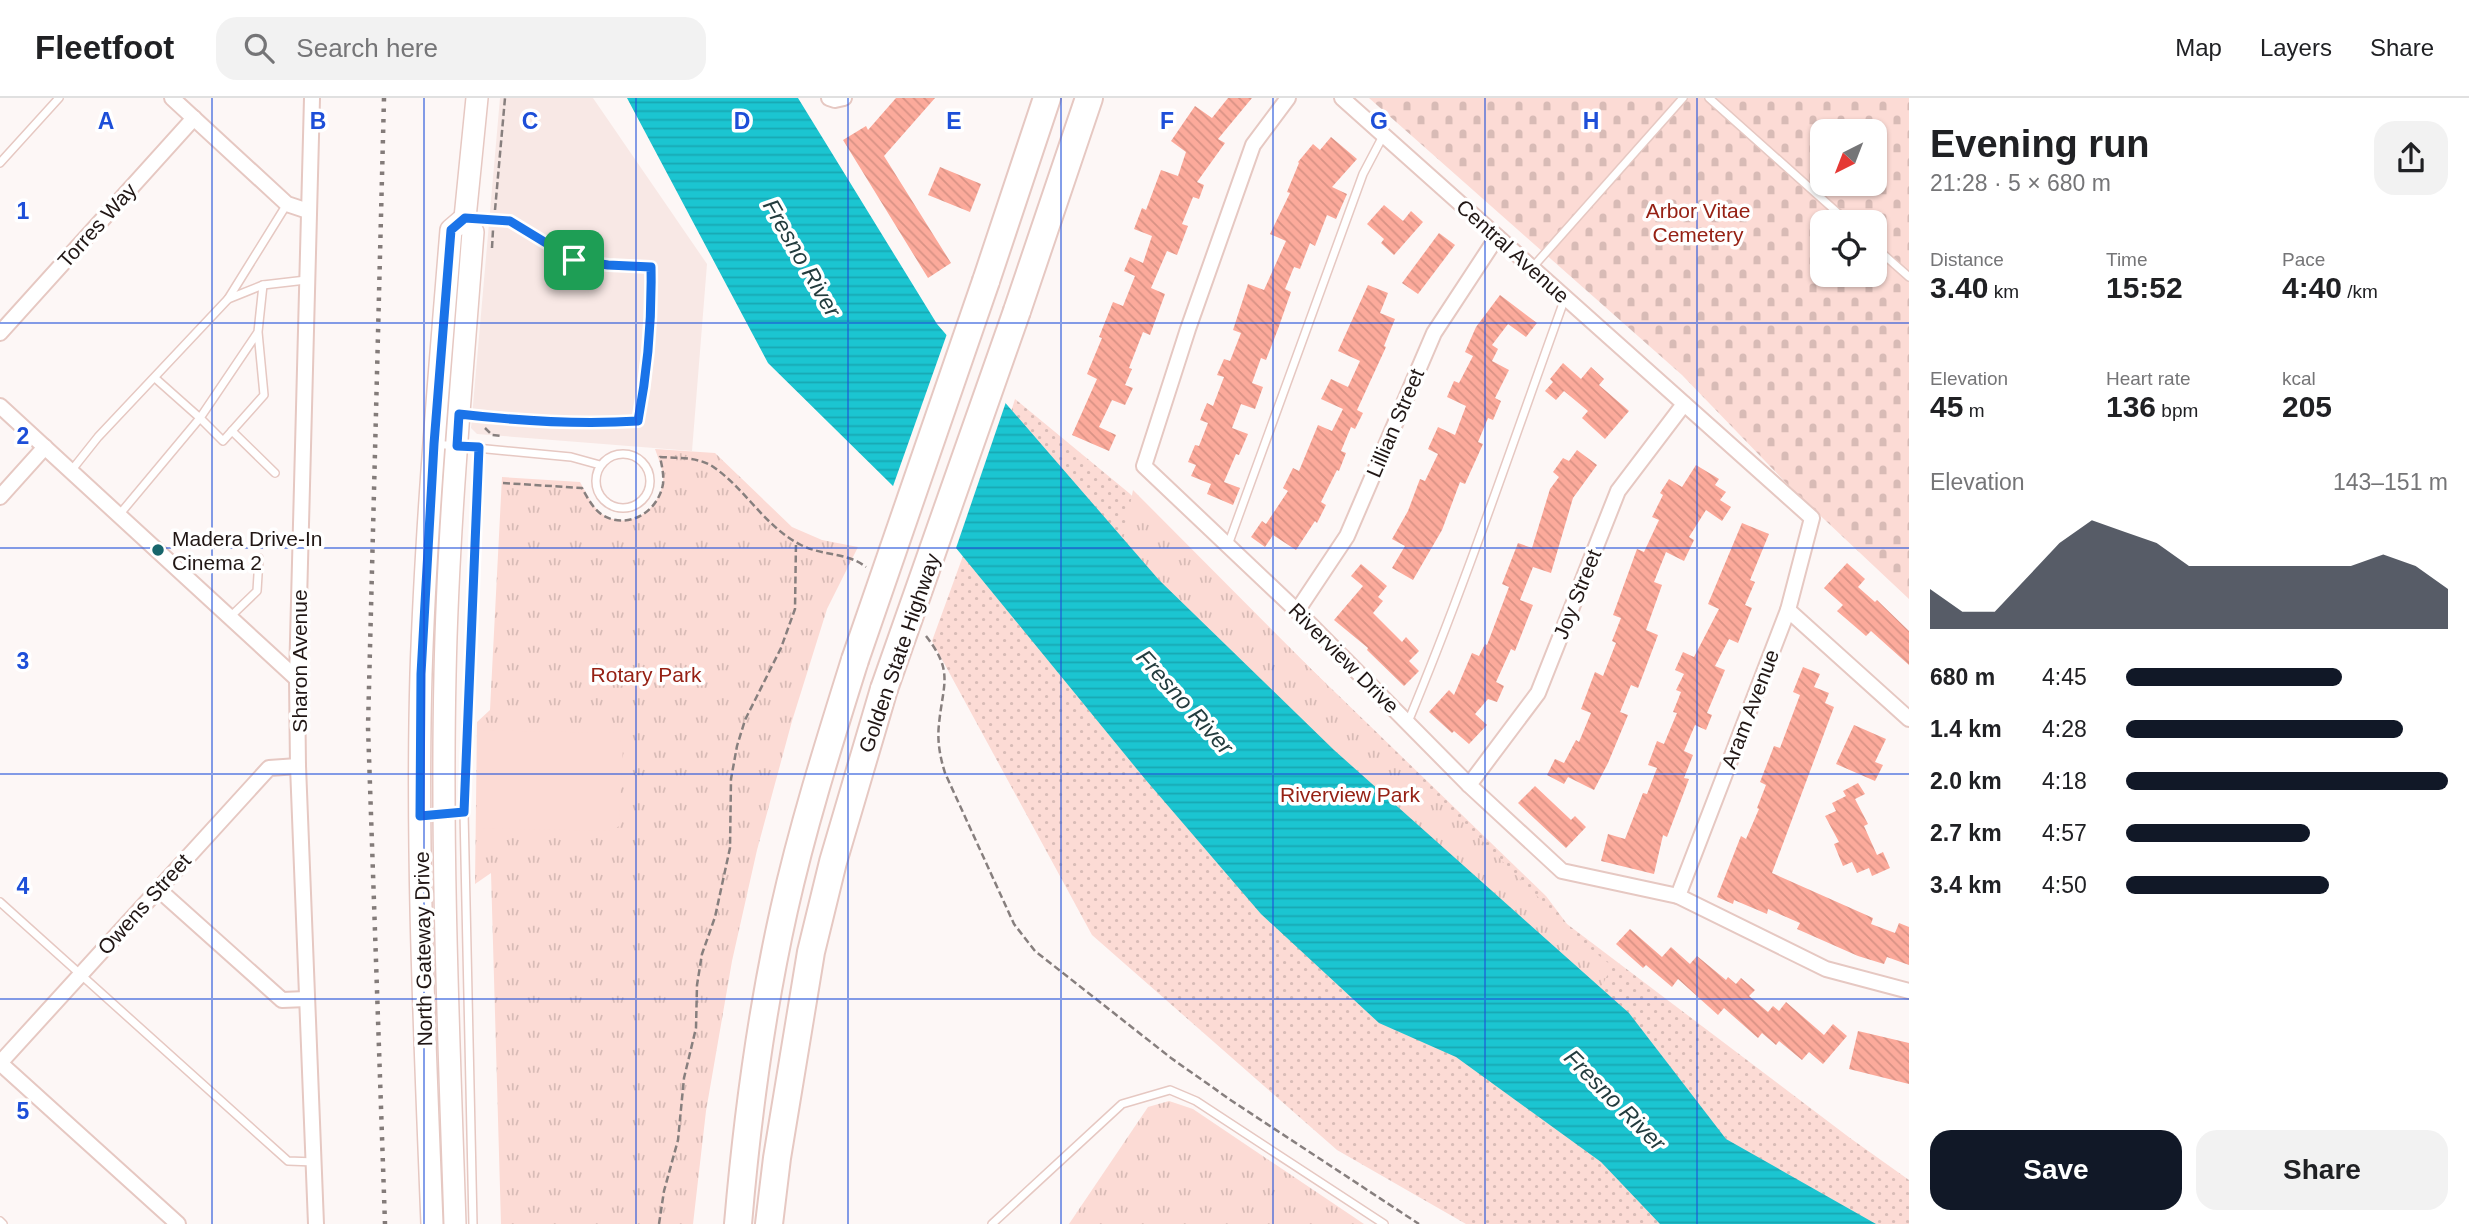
<!DOCTYPE html>
<html lang="en">
<head>
<meta charset="utf-8">
<style>
  :root { --surface:#fff; --page:#f2f2f2; --text:#202124; --muted:#757577; --line:#e0e0e0; --accent:#111827 }
  body { margin:0; font-family:Arial,sans-serif; background:var(--page); color:var(--text); height:100vh; display:flex; flex-direction:column; font-size:26px; white-space:nowrap }
  * { box-sizing:border-box; margin:0 }
  p { font-size:23px; color:var(--muted) }
  .icon { flex:none; width:38px; height:38px; fill:none; stroke:currentColor; stroke-width:2; stroke-linecap:round; stroke-linejoin:round }
  .map { position:relative; flex:1; overflow:hidden }
  .panel { display:flex; flex-direction:column; background:var(--surface); width:560px }
  .panel>* { flex:none }
  .needle { width:46px; rotate:222deg }
  .tools { position:absolute; left:1810px; top:21px; display:grid; gap:14px }
  .tools a { display:grid; place-items:center; width:77px; height:77px; border-radius:14px; background:var(--surface); box-shadow:0 2px 5px #0004; font-size:35px }
  .pin { position:absolute; display:grid; place-items:center; width:60px; height:60px; color:#fff; margin:-30px; border-radius:14px; box-shadow:0 4px 10px #0006 }
  .round { display:grid; place-items:center; flex:none; width:74px; height:74px; border-radius:21px; background:var(--page) }
  .overview { display:flex; align-items:center; justify-content:space-between; height:119px; padding:0 21px }
  h1 { font-size:38px; font-weight:800; line-height:52px }
  .figures { display:grid; grid-template-columns:repeat(3,1fr); gap:10px; height:119px; padding:7px 21px }
  .figures div { display:grid; align-content:center }
  .figures b { font-size:30px; font-weight:800 }
  .figures small { font-size:19px; font-weight:400 }
  .figures p { font-size:19px }
  .chart { height:196px; padding:14px 21px }
  .chart p { display:flex; justify-content:space-between }
  .chart svg { width:100%; height:126px; margin-top:7px; fill:var(--accent); opacity:.7 }
  .primary-button { display:flex; gap:14px; margin-top:auto; padding:14px 21px }
  .primary-button a { flex:1; height:80px; border-radius:21px; background:var(--accent); color:#fff; font-size:28px; font-weight:800; line-height:80px; text-align:center }
  .primary-button a+a { background:var(--page); color:var(--text) }
  ul { padding:0 21px; list-style:none; font-size:23px }
  li { display:grid; grid-template-columns:112px 84px 1fr; align-items:center; height:52px }
  li i { height:18px; border-radius:9px; background:var(--accent) }
  header { display:flex; align-items:center; gap:42px; box-sizing:border-box; height:98px; padding:0 35px; background:var(--surface); border-bottom:2px solid var(--line) }
  header strong { font-size:33px }
  nav { display:flex; gap:38px; margin-inline-start:auto; font-size:24px }
  .search { width:490px; height:63px; background:var(--page); display:flex; align-items:center; gap:18px; box-sizing:border-box; padding:0 24px; border-radius:21px; color:var(--muted); font-size:26px }
  main { display:flex; flex:1; min-height:0 }
  .map>svg:first-child { display:block }
  .built { fill:#f8e8e5 }
  .grass { fill:url(#grass-dots) }
  .cemetery { fill:url(#cemetery-stones); fill-rule:evenodd }
  .park { fill:url(#park-tufts) }
  .garden { fill:#fcdbd5 }
  .water { fill:url(#water-rules) }
  .pier { fill:#fdf7f6 }
  .building { fill:url(#building-back-hatch) }
  .lines { fill:none; stroke-linecap:round; stroke-linejoin:round }
  .lane-casing { stroke:#e6c8c2; stroke-width:10 }
  .street-casing { stroke:#e6c8c2; stroke-width:18 }
  .secondary-casing { stroke:#e6c8c2; stroke-width:24 }
  .highway-casing { stroke:#e6c8c2; stroke-width:30 }
  .path { stroke:#877f7e; stroke-width:2.5; stroke-dasharray:7 3.5; stroke-linecap:butt }
  .lane { stroke:#fff; stroke-width:7 }
  .street { stroke:#fff; stroke-width:14 }
  .secondary { stroke:#fff; stroke-width:21 }
  .highway { stroke:#fff; stroke-width:26 }
  .rail { stroke:#837b79; stroke-width:4.5; stroke-dasharray:3.5 7; stroke-linecap:butt }
  .highway-bridge-casing { stroke:#e6c8c2; stroke-width:30; stroke-linecap:butt }
  .highway-bridge { stroke:#fff; stroke-width:26 }
  .route-casing { stroke:#fff; stroke-width:14 }
  .route { stroke:#1a73e8; stroke-width:9 }
  .grid { fill:none; stroke:#1d4ed8; stroke-width:2; stroke-opacity:0.55 }
  .poi-dot { fill:#17656b; stroke:#fff; stroke-width:2.5 }
  .labels { text-anchor:middle; dominant-baseline:central; stroke-width:7; stroke-linejoin:round; paint-order:stroke }
  .park-label { font-size:21px; fill:#962114; stroke:#fff }
  .street-label { font-size:21px; fill:#211715; stroke:#fff }
  .poi-label { font-size:21px; fill:#211715; stroke:#fff; text-anchor:start }
  .water-label { font-size:23px; font-style:italic; fill:#233c3e; stroke:#fff }
  .grid-label { font-size:23px; text-anchor:middle; font-weight:bold; fill:#1d4ed8; stroke:#fff; stroke-width:7; stroke-linejoin:round; paint-order:stroke }
</style>
</head>
<body>
<header>
<strong>Fleetfoot</strong>
<div class="search"><svg class="icon" aria-label="search" viewBox="0 0 24 24"><circle cx="10" cy="10" r="6"/><path d="M15 15l6 6"/></svg>Search here</div>
<nav><a>Map</a><a>Layers</a><a>Share</a></nav>
</header>
<main>
<div class="map">
<svg width="1909" height="1126" viewBox="0 0 1909 1126">
  <defs>
    <pattern id="grass-dots" width="8" height="8" patternUnits="userSpaceOnUse" patternTransform="scale(1.75)"><rect width="8" height="8" fill="#fcdbd5"/><path d="M2 2h.1M6 6h.1" fill="none" stroke="#d8bbb6" stroke-width="1.8" stroke-linecap="round"/></pattern>
    <pattern id="cemetery-stones" width="16" height="16" patternUnits="userSpaceOnUse" patternTransform="scale(1.75)"><rect width="16" height="16" fill="#fcdbd5"/><path d="M2 7V4a2 2 0 0 1 4 0v3zM10 15v-3a2 2 0 0 1 4 0v3z" fill="#d8bbb6"/></pattern>
    <pattern id="park-tufts" width="24" height="20" patternUnits="userSpaceOnUse" patternTransform="scale(1.75)"><rect width="24" height="20" fill="#fcdbd5"/><path d="M3 7l-1-3M5 7V3M7 7l1-3M15 17l-1-3M17 17v-4M19 17l1-3" fill="none" stroke="#d8bbb6"/></pattern>
    <pattern id="water-rules" width="6" height="5" patternUnits="userSpaceOnUse" patternTransform="scale(1.75)"><rect width="6" height="5" fill="#1bc5d1"/><path d="M0 2.5h6" fill="none" stroke="#18a8b3"/></pattern>
    <pattern id="building-back-hatch" width="6" height="6" patternUnits="userSpaceOnUse" patternTransform="scale(1.75)"><rect width="6" height="6" fill="#fcaa9b"/><path d="M-1 5l2 2M0 0l6 6M5-1l2 2" fill="none" stroke="#d89285"/></pattern>
  </defs>
  <rect width="100%" height="100%" fill="#fdf7f6"/>
  <polygon class="built" points="500,0 593,0 707,166 692,353 477,336 471,330"/>
  <polygon class="grass" points="1015,301 1129,395 1546,798 1567,826 1850,1040 1909,1082 1909,1126 1466,1126 1337,1052 1092,837 932,543 983,403"/>
  <path class="cemetery" d="M1369,0h540v501l-117,-110 -110,-114zM1822,33h52v53h-52zM1822,124h52v53h-52z"/>
  <g class="park">
    <path d="M655,351l60,4 77,74 30,13 36,7 -31,62 -35,112 -35,129 -25,111 -26,150 -13,113h-192l-10,-351 -16,11 2,-162 13,-12 12,-233 78,5c7,12 14,29 27,35 26,12 53,-9 56,-36 1,-10 -5,-23 -8,-32z"/>
    <polygon points="1133,392 1540,801 1567,832 1612,868 1569,953 1123,443"/>
    <polygon points="1169,1003 1193,1011 1364,1126 1069,1126 1148,1009"/>
  </g>
  <polygon class="garden" points="479,632 616,635 623,648 619,728 612,733 479,730"/>
  <polygon class="water" points="627,0 798,0 937,226 1159,482 1334,652 1629,915 1726,1041 1876,1126 1660,1126 1601,1064 1456,959 1379,925 1261,816 1145,681 956,450 768,265"/>
  <polygon class="pier" points="948,233 1007,301 955,453 892,391"/>
  <g class="building">
    <polygon points="896,0 935,0 884,58 951,165 928,180 843,42 866,28 868,32"/>
    <polygon points="1228,0 1252,0 1218,41 1225,45 1197,84 1204,87 1199,101 1193,99 1182,126 1188,128 1177,157 1167,153 1151,190 1165,196 1150,237 1143,234 1129,270 1132,271 1125,287 1133,290 1125,307 1112,302 1099,329 1116,337 1109,353 1072,337 1097,281 1087,276 1102,240 1099,239 1113,204 1123,208 1135,178 1124,173 1130,159 1143,165 1152,138 1134,131 1142,110 1146,112 1161,72 1178,78 1186,54 1171,43 1195,8 1212,20"/>
    <polygon points="1331,39 1357,61 1332,89 1347,96 1336,121 1327,117 1315,148 1310,145 1300,171 1294,169 1285,191 1291,194 1278,231 1266,262 1261,260 1252,285 1263,289 1255,311 1241,306 1232,330 1248,336 1239,357 1236,356 1224,384 1240,390 1233,407 1207,396 1211,386 1191,378 1196,367 1188,364 1195,347 1199,348 1208,325 1200,322 1207,305 1213,308 1224,279 1217,277 1224,261 1230,263 1241,235 1233,232 1248,186 1264,192 1286,143 1270,136 1290,95 1287,94 1299,65 1298,64 1313,46 1320,52"/>
    <polygon points="940,69 981,86 970,114 928,97"/>
    <polygon points="1384,107 1403,123 1411,113 1423,124 1394,157 1381,145 1384,141 1367,126"/>
    <polygon points="1439,135 1455,147 1418,196 1402,185"/>
    <polygon points="1368,187 1388,195 1380,215 1395,221 1384,248 1386,249 1357,312 1363,315 1355,331 1351,329 1341,353 1346,355 1339,373 1337,372 1321,404 1326,407 1317,425 1315,423 1296,452 1273,437 1265,449 1251,439 1262,423 1266,426 1288,393 1283,390 1293,370 1299,373 1318,327 1332,333 1343,311 1321,301 1331,281 1348,289 1360,263 1338,253"/>
    <polygon points="1500,197 1537,225 1526,239 1508,226 1492,247 1498,251 1492,263 1509,272 1495,300 1501,303 1493,322 1488,320 1478,344 1483,346 1465,386 1460,384 1442,432 1413,482 1392,470 1405,448 1392,441 1408,413 1420,381 1425,383 1438,356 1428,351 1438,329 1455,337 1466,308 1447,299 1454,283 1459,285 1473,258 1465,254 1476,229"/>
    <polygon points="1563,265 1581,281 1591,269 1604,281 1599,287 1629,313 1605,341 1582,320 1588,313 1564,293 1556,302 1545,293 1553,284 1550,281"/>
    <polygon points="1577,352 1597,367 1573,400 1551,475 1533,469 1520,502 1533,507 1515,553 1511,551 1496,584 1504,588 1497,604 1488,601 1475,616 1487,627 1469,646 1454,633 1452,635 1429,614 1449,592 1454,597 1472,555 1479,558 1485,546 1487,547 1509,489 1502,486 1518,445 1532,450 1550,391 1559,379 1553,374 1563,360 1569,363"/>
    <polygon points="1696,367 1719,381 1715,387 1726,394 1720,402 1731,409 1722,423 1706,412 1689,439 1694,442 1684,463 1666,454 1654,484 1662,487 1646,532 1658,537 1638,590 1631,587 1620,614 1628,617 1608,665 1594,692 1568,679 1564,686 1547,677 1555,661 1564,665 1576,642 1579,644 1591,615 1581,611 1595,574 1603,578 1616,545 1612,543 1621,520 1613,517 1637,451 1644,454 1659,422 1652,419 1663,397 1660,395 1669,381 1682,389"/>
    <polygon points="1742,425 1769,436 1750,482 1755,484 1745,507 1752,510 1738,545 1729,541 1715,568 1725,572 1707,615 1712,617 1706,632 1695,627 1684,653 1693,657 1684,680 1689,681 1667,739 1663,737 1654,776 1601,763 1608,736 1625,741 1643,695 1647,696 1657,670 1648,667 1657,643 1664,646 1677,615 1673,614 1681,594 1676,592 1684,576 1675,572 1683,554 1694,559 1719,511 1708,506"/>
    <polygon points="1847,465 1865,481 1858,489 1875,504 1877,502 1909,533 1909,567 1871,533 1866,538 1837,513 1843,507 1824,490"/>
    <polygon points="1361,466 1387,488 1378,499 1383,503 1373,515 1402,544 1406,539 1419,553 1409,563 1419,573 1404,588 1367,552 1368,550 1334,522 1363,488 1351,478"/>
    <polygon points="1803,569 1820,576 1814,589 1829,595 1825,605 1834,609 1772,775 1873,820 1871,826 1895,835 1899,825 1909,829 1909,867 1887,859 1884,866 1858,858 1797,831 1800,825 1768,811 1767,816 1734,802 1733,806 1717,799 1741,738 1746,741 1759,711 1757,710 1766,687 1760,684 1774,648 1780,650 1800,597 1793,594"/>
    <polygon points="1854,627 1886,641 1875,664 1883,667 1875,683 1836,666"/>
    <polygon points="1858,685 1865,696 1855,701 1868,726 1864,728 1877,757 1883,754 1890,770 1872,778 1869,770 1857,775 1852,764 1843,768 1834,746 1839,744 1825,718 1836,713 1832,705 1846,698 1843,693"/>
    <polygon points="1535,688 1571,722 1575,718 1586,729 1566,750 1518,705"/>
    <polygon points="1630,831 1662,859 1671,849 1690,866 1697,858 1726,882 1728,879 1736,886 1741,880 1755,892 1749,898 1768,914 1773,908 1779,913 1786,904 1824,937 1833,926 1847,938 1823,966 1809,954 1802,962 1779,943 1776,947 1762,935 1758,940 1724,910 1718,917 1678,881 1672,889 1646,867 1643,870 1616,846"/>
    <polygon points="1858,933 1909,945 1909,986 1849,971"/>
  </g>
  <g class="lines">
    <defs>
      <g id="lane">
        <polyline points="1709,0 1848,124"/>
        <polyline points="0,65 59,0"/>
        <polyline points="1874,148 1909,179"/>
        <polyline points="1532,170 1683,0"/>
        <polyline points="228,201 287,106"/>
        <polyline points="258,234 264,297 223,343 200,320 258,234 263,187"/>
        <path d="M460,316c60,7 118,11 178,7 10,-52 14,-102 13,-154l-43,-2 -34,-5 -64,-39 -41,-2"/>
        <polyline points="232,333 275,375"/>
        <polyline points="435,346 571,359 600,367"/>
        <circle cx="623" cy="383" r="27"/>
        <polyline points="71,373 98,339 228,201 263,187 306,182"/>
        <polyline points="119,417 200,320 155,280"/>
        <polyline points="1228,447 1363,76 1383,38"/>
        <polyline points="230,519 257,493 259,460"/>
        <path d="M1408,624c58,-139 106,-283 157,-424"/>
        <polyline points="0,804 288,1063 315,1064"/>
        <polyline points="0,1123 3,1126"/>
        <polyline points="473,1126 464,714 479,349"/>
        <polyline points="992,1126 1122,1006 1170,992 1196,1003 1384,1126"/>
      </g>
      <g id="street">
        <polyline points="172,0 287,106 308,113"/>
        <polyline points="312,0 297,581 298,668 316,1126"/>
        <polyline points="829,0 835,2 844,0"/>
        <polyline points="1288,0 1253,47 1188,231 1144,368 1297,513 1469,687 1562,773 1678,798 1826,871 1909,893"/>
        <polyline points="1342,0 1812,420 1788,512 1678,798"/>
        <polyline points="0,235 194,20"/>
        <polyline points="0,308 297,581"/>
        <polyline points="0,399 45,349"/>
        <polyline points="1788,512 1909,621"/>
        <polyline points="1297,513 1347,438 1434,235 1497,139"/>
        <polyline points="1469,687 1538,595 1618,393 1684,306"/>
        <polyline points="158,791 282,902 307,901"/>
        <polyline points="0,965 269,670 298,668"/>
        <polyline points="0,965 178,1126"/>
      </g>
      <g id="secondary">
        <path d="M432,1126c-7,-183 -16,-367 -11,-550 5,-149 18,-296 30,-444l14,-12"/>
        <path d="M455,1126c-6,-183 -14,-366 -10,-549 3,-148 17,-296 28,-443l-8,-14 12,-120"/>
      </g>
      <g id="highway">
        <polyline points="986,183 1047,0"/>
        <polyline points="1017,213 1089,0"/>
        <path d="M738,1126c9,-105 23,-211 46,-314 19,-85 45,-167 71,-250"/>
        <polyline points="769,1126 777,1060 811,854 833,764 884,591"/>
      </g>
    </defs>
    <use href="#lane" class="lane-casing"/>
    <use href="#street" class="street-casing"/>
    <use href="#secondary" class="secondary-casing"/>
    <use href="#highway" class="highway-casing"/>
    <g class="path">
      <polyline points="495,112 505,0"/>
      <polyline points="492,150 493,132"/>
      <polyline points="485,330 492,337 503,338"/>
      <path d="M503,385l79,5c5,9 10,19 19,26 25,17 57,-1 62,-30 1,-9 -1,-18 -3,-27 18,1 37,0 52,9 33,22 53,61 89,79 21,11 46,7 65,22"/>
      <path d="M926,538c28,36 17,47 13,88 -2,17 1,33 6,49l69,151 21,27 136,107 61,43 187,123"/>
      <polyline points="659,1126 664,1093 678,1042 684,980 696,930 697,887 702,856 715,819 730,750 731,681 737,648 745,622 781,550 795,511 796,444"/>
    </g>
    <use href="#lane" class="lane"/>
    <use href="#street" class="street"/>
    <use href="#secondary" class="secondary"/>
    <use href="#highway" class="highway"/>
    <polyline class="rail" points="384,0 368,629 385,1126"/>
    <defs>
      <g id="highway-bridge">
        <polyline points="855,562 986,183"/>
        <polyline points="884,591 1017,213"/>
      </g>
    </defs>
    <use href="#highway-bridge" class="highway-bridge-casing"/>
    <use href="#highway-bridge" class="highway-bridge"/>
  </g>
  <g class="lines">
    <defs>
      <path id="route" d="M465,120l45,3 64,39 34,5 43,2c1,52 -3,102 -13,154 -61,4 -119,0 -179,-7l-2,32 22,1 -15,365 -44,4 1,-142 13,-230 17,-214z"/>
    </defs>
    <use href="#route" class="route-casing"/>
    <use href="#route" class="route"/>
  </g>
  <path class="grid" d="M212,0v1126M424,0v1126M636,0v1126M848,0v1126M1061,0v1126M1273,0v1126M1485,0v1126M1697,0v1126M0,225h1909M0,450h1909M0,676h1909M0,901h1909"/>
  <circle class="poi-dot" cx="158" cy="452" r="7"/>
  <g class="labels">
    <g class="park-label">
      <text x="1698" y="112">Arbor Vitae<tspan x="1698" dy="24">Cemetery</tspan></text>
      <text x="646" y="576">Rotary Park</text>
      <text x="1350" y="696">Riverview Park</text>
    </g>
    <g class="street-label">
      <text transform="translate(97 127) rotate(-48)">Torres Way</text>
      <text transform="translate(1513 153) rotate(42)">Central Avenue</text>
      <text transform="translate(1395 325) rotate(-67)">Lillian Street</text>
      <text transform="translate(1577 496) rotate(-68)">Joy Street</text>
      <text transform="translate(899 555) rotate(-71)">Golden State Highway</text>
      <text transform="translate(1344 560) rotate(45)">Riverview Drive</text>
      <text transform="translate(299 563) rotate(-90)">Sharon Avenue</text>
      <text transform="translate(1750 611) rotate(-69)">Aram Avenue</text>
      <text transform="translate(144 806) rotate(-48)">Owens Street</text>
      <text transform="translate(423 851) rotate(-91)">North Gateway Drive</text>
    </g>
    <g class="poi-label">
      <text x="172" y="440">Madera Drive-In<tspan x="172" dy="24">Cinema 2</tspan></text>
    </g>
    <g class="water-label">
      <text transform="translate(802 160) rotate(60)">Fresno River</text>
      <text transform="translate(1185 604) rotate(48)">Fresno River</text>
      <text transform="translate(1615 1002) rotate(45)">Fresno River</text>
    </g>
  </g>
  <g class="grid-label">
    <text x="106" y="31">A</text>
    <text x="318" y="31">B</text>
    <text x="530" y="31">C</text>
    <text x="742" y="31">D</text>
    <text x="954" y="31">E</text>
    <text x="1167" y="31">F</text>
    <text x="1379" y="31">G</text>
    <text x="1591" y="31">H</text>
    <text x="23" y="121">1</text>
    <text x="23" y="346">2</text>
    <text x="23" y="571">3</text>
    <text x="23" y="796">4</text>
    <text x="23" y="1021">5</text>
  </g>
</svg>
<div class="tools">
<a><svg class="needle" viewBox="-14 -14 28 28"><path d="M0-13l5 13h-10z" fill="#e53935"/><path d="M0 13l5-13h-10z" fill="#757577"/></svg></a>
<a><svg class="icon" aria-label="locate" viewBox="0 0 24 24"><circle cx="12" cy="12" r="6"/><path d="M12 2v4M12 18v4M2 12h4M18 12h4"/></svg></a>
</div>
<div class="pin" style="left:574px;top:162px;background:#1e9e55"><svg class="icon" aria-label="arrive" viewBox="0 0 24 24"><path d="M6 21V4h12l-3 4 3 4H6"/></svg></div>
</div>
<section class="panel">
<div class="overview"><div><h1>Evening run</h1><p>21:28 · 5 × 680 m</p></div><a class="round"><svg class="icon" aria-label="share" viewBox="0 0 24 24"><path d="M12 15V3M7 8l5-5 5 5M5 13v7h14v-7"/></svg></a></div>
<div class="figures">
<div><p>Distance</p><b>3.40<small> km</small></b></div>
<div><p>Time</p><b>15:52</b></div>
<div><p>Pace</p><b>4:40<small> /km</small></b></div>
</div>
<div class="figures">
<div><p>Elevation</p><b>45<small> m</small></b></div>
<div><p>Heart rate</p><b>136<small> bpm</small></b></div>
<div><p>kcal</p><b>205</b></div>
</div>
<div class="chart"><p><span>Elevation</span>143–151 m</p>
<svg viewBox="0 0 160 44" preserveAspectRatio="none"><path d="M0 44V30L10 38L20 38L30 26L40 14L50 6L60 10L70 14L80 22L90 22L100 22L110 22L120 22L130 22L140 18L150 22L160 30V44z"/></svg>
</div>
<ul>
<li><b>680 m</b>4:45<i style="width:67%"></i></li>
<li><b>1.4 km</b>4:28<i style="width:86%"></i></li>
<li><b>2.0 km</b>4:18<i style="width:100%"></i></li>
<li><b>2.7 km</b>4:57<i style="width:57%"></i></li>
<li><b>3.4 km</b>4:50<i style="width:63%"></i></li>
</ul>
<div class="primary-button"><a>Save</a><a>Share</a></div>
</section>
</main>
</body>
</html>
